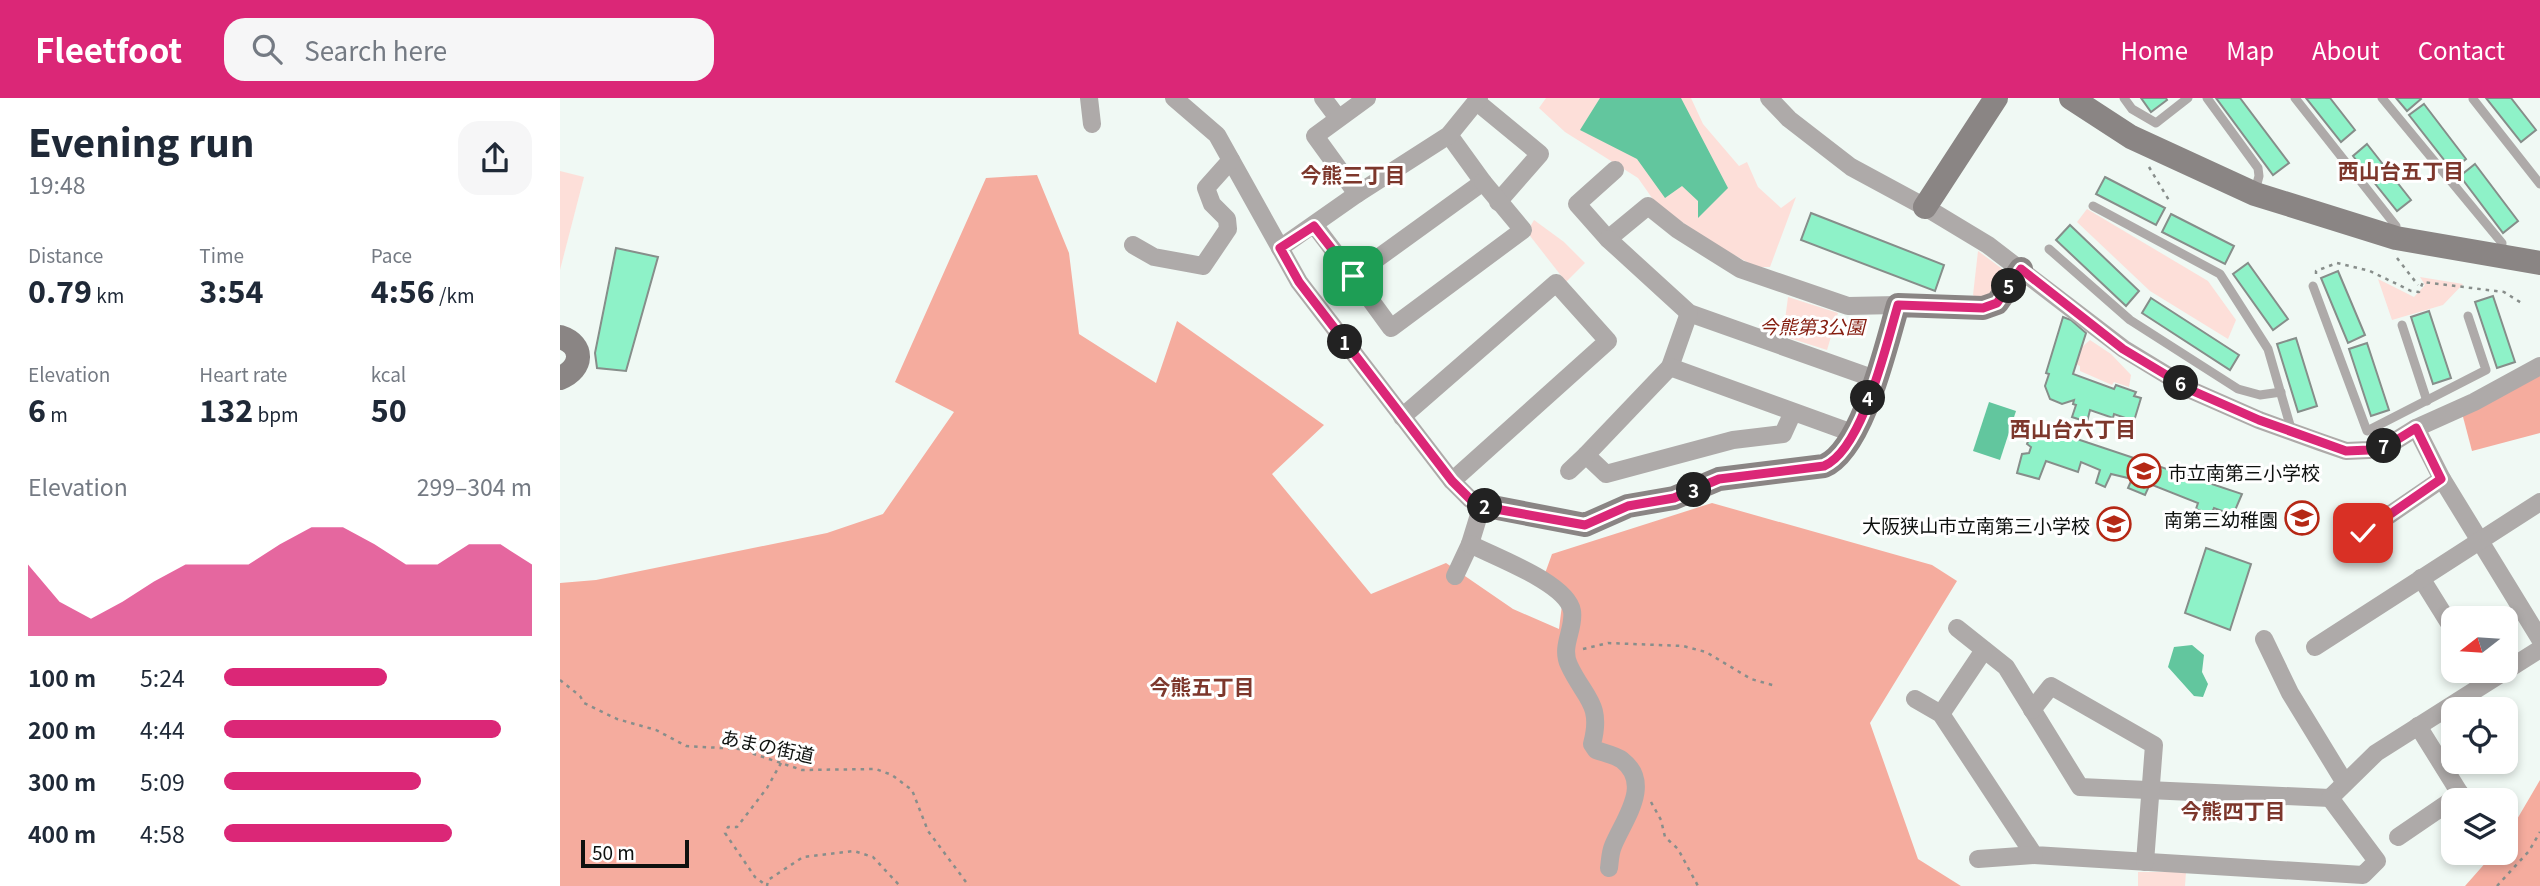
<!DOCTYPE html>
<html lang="en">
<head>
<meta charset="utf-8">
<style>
  :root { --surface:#fff; --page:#f6f6f7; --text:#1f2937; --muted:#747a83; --accent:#db2777 }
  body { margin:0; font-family:Georgia,"Noto Sans JP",serif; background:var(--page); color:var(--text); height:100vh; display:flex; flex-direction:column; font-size:26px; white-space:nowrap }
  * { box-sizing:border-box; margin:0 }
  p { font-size:23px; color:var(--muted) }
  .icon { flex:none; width:38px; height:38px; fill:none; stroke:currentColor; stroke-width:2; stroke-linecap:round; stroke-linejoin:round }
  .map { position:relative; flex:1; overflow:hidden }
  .drawer { display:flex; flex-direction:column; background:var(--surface); width:560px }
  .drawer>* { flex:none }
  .needle { width:46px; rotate:253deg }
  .fabs { position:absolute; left:1881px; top:508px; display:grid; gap:14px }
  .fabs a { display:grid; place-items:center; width:77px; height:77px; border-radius:14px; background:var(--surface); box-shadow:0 4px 10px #0003; font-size:35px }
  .scale { position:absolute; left:21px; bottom:18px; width:108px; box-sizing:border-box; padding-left:7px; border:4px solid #0e110f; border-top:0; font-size:19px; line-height:24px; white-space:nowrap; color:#0e110f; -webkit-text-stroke:5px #fff; paint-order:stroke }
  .pin { position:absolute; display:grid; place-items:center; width:60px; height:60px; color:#fff; margin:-30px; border-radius:14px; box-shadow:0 4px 10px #0006 }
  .km { position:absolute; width:35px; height:35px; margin:-18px; border-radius:50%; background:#222; color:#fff; font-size:19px; line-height:35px; text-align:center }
  .round { display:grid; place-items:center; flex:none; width:74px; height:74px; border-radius:21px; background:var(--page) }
  .overview { display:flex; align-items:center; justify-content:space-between; height:119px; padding:0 28px }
  h1 { font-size:38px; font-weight:800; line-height:52px }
  .metrics { display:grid; grid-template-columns:repeat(3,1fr); gap:10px; height:119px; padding:7px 28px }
  .metrics div { display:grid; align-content:center }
  .metrics b { font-size:30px; font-weight:800 }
  .metrics small { font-size:19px; font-weight:400 }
  .metrics p { font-size:19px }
  .chart { height:196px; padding:14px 28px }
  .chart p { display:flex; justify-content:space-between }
  .chart svg { width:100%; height:126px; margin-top:7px; fill:var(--accent); opacity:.7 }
  ul { padding:0 28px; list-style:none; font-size:23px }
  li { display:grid; grid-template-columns:112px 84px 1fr; align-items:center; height:52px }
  li i { height:18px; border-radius:9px; background:var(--accent) }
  header { display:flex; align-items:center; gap:42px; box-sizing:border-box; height:98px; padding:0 35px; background:var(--accent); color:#fff }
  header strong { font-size:33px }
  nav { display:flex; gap:38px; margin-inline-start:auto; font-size:24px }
  .search { width:490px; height:63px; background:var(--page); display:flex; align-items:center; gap:18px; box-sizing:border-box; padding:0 24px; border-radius:21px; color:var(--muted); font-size:26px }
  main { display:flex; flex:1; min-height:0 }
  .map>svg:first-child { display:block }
  .green { fill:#fddfd9 }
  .forest { fill:#f5ac9e }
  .water { fill:#62c69e }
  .building { fill:#8ef2c8; stroke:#868e8a; stroke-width:2 }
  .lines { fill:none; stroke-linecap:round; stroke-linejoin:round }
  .path { stroke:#888e8b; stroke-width:2.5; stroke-dasharray:3.5 5; stroke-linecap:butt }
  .lane { stroke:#aeaaa9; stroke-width:9 }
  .street { stroke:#aeaaa9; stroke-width:18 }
  .secondary { stroke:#8a8584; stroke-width:24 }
  .route-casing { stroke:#fff; stroke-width:14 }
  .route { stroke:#db2777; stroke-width:9 }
  .labels { text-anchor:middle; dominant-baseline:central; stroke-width:6; stroke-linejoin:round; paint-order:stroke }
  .park-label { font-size:19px; font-style:italic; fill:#851d0f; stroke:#fff }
  .poi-label { font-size:19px; fill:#0e110f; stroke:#fff; text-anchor:end }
  .street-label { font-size:19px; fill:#0e110f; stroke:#fff }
  .neighbourhood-label { font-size:21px; font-weight:bold; fill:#7d372c; stroke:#fff }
</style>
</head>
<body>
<header>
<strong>Fleetfoot</strong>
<div class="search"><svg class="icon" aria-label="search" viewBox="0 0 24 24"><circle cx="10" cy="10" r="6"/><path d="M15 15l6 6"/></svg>Search here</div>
<nav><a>Home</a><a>Map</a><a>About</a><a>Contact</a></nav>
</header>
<main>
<section class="drawer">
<div class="overview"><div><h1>Evening run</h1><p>19:48</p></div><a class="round"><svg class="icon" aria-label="share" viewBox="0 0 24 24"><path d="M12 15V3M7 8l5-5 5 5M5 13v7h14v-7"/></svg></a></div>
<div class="metrics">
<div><p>Distance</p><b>0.79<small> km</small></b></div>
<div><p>Time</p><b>3:54</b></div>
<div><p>Pace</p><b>4:56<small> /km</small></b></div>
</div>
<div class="metrics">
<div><p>Elevation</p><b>6<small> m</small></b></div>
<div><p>Heart rate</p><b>132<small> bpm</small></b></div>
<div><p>kcal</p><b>50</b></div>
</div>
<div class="chart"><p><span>Elevation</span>299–304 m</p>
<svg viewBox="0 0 160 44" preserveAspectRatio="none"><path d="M0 44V19L10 32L20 38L30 32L40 25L50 19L60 19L70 19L80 12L90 6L100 6L110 12L120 19L130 19L140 12L150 12L160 19V44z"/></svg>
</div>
<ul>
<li><b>100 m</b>5:24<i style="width:53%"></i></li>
<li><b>200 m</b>4:44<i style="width:90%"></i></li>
<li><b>300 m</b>5:09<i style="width:64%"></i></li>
<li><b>400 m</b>4:58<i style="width:74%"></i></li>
</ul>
</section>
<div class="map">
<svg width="1980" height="788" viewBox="0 0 1980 788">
  <rect width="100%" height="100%" fill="#f0f9f4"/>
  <g class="green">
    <polygon points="986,0 1131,0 1143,26 1179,68 1187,64 1198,89 1221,110 1236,99 1210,169 1196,169 1156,147 1097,107 1078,80 1005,34 979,10"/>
    <polygon points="0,73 24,79 0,172"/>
    <polygon points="1527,111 1648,183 1676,222 1668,241 1590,193 1517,124"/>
    <polygon points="974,122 1004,144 1025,165 1006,184 967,134"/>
    <polygon points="1418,153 1445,173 1431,197 1420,202 1413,197"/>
    <polygon points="1860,179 1903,186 1883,207 1832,222 1818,181 1854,199 1865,187"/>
    <polygon points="1228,199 1278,215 1267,252 1223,238"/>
    <polygon points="1530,242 1551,256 1571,277 1569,289 1554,284 1552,287 1520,273 1520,268 1516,266 1520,251"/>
    <polygon points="1578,774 1626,774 1625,788 1578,788"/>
  </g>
  <g class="forest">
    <polygon points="477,77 509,155 519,236 596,285 617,223 764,327 712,376 811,496 886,465 953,511 999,531 1002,507 983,481 992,456 1152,405 1372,467 1397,483 1310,625 1358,761 1401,788 0,788 0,485 36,482 267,435 323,416 394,314 335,284 426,80"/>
    <polygon points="1980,274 1980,335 1912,353 1902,315"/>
    <polygon points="1980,682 1980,788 1905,788 1935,754 1946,754 1946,740"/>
  </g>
  <g class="water">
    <polygon points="1040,0 1121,0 1168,90 1138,120 1138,103 1122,88 1105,100 1077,61 1020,32"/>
    <polygon points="1429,304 1456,313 1440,362 1413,353"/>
    <polygon points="1632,547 1644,557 1642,574 1648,586 1643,599 1634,598 1608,569 1614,549"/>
  </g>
  <g class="building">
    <polygon points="1581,0 1606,0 1607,2 1591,14"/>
    <polygon points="1656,0 1680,0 1729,65 1713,77"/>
    <polygon points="1746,0 1770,0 1795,32 1781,44"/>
    <polygon points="1836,0 1860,0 1861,1 1847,13"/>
    <polygon points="1926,0 1951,0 1976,32 1961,44"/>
    <polygon points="1864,6 1906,61 1892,72 1849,17"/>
    <polygon points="1807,46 1851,102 1837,113 1793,58"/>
    <polygon points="1915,66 1958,123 1943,135 1900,78"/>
    <polygon points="1545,79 1605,110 1596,127 1536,96"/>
    <polygon points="1251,115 1384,167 1375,193 1241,142"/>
    <polygon points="1611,116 1674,148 1665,166 1602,134"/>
    <polygon points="1510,127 1579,193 1566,208 1496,142"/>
    <polygon points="56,150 98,159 66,273 37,270 35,255"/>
    <polygon points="1688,165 1728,221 1713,232 1673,176"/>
    <polygon points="1778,173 1805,237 1788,245 1761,180"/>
    <polygon points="1933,198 1955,264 1937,270 1915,204"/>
    <polygon points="1591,200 1679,257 1670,272 1582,215"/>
    <polygon points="1869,213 1891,280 1873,286 1851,219"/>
    <polygon points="1503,219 1511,222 1526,235 1513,276 1554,291 1556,287 1576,294 1574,298 1581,300 1574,323 1554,316 1553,320 1530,312 1527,324 1512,319 1516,307 1513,306 1514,302 1502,306 1490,301 1485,288 1489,276 1486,275"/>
    <polygon points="1736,240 1757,308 1738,314 1717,246"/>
    <polygon points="1807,245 1829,312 1811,318 1789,251"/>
    <polygon points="1475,327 1682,396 1673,417 1654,410 1651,417 1636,411 1638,405 1590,386 1585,397 1568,390 1572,381 1551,376 1545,389 1536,385 1540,372 1521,364 1518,374 1486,363 1479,381 1457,375 1462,356 1469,355 1471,349 1467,346"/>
    <polygon points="1646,450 1691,466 1670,532 1625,515"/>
  </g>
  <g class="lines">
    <g class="path">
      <polyline points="1589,69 1610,104"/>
      <polyline points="1837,160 1858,187"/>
      <polyline points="1756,176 1756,173 1777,165 1810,173 1851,193 1859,194 1863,184 1944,194 1963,206"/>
      <polyline points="1023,551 1048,545 1123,548 1146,554 1191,581 1216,588"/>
      <polyline points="0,582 20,598 24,605 57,621 96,632 126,648 179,651 242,672 316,671 332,677 352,692 368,733 409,788"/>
      <polyline points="221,665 207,690 177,729 168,729 165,735 195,779 207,788 208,782 243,759 294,753 313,759 340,788"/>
      <polyline points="1091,704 1101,722 1105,739 1118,751 1138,788"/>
      <polyline points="1937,788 1969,753 1980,734"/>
    </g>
    <g class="lane">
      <polyline points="1564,0 1572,11 1596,25 1628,0"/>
      <polyline points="1647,0 1698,70 1699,78 1695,93"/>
      <polyline points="1735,0 1836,128 1836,138"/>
      <polyline points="1822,0 1942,145 1941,155"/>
      <polyline points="1913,1 1980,86"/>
      <polyline points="1533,108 1660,176 1708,251 1732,334"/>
      <polyline points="1489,151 1570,222 1678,291 1700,297 1721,294"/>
      <polyline points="1753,188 1807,333 1926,272 1908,218"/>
      <polyline points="1842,227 1867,303"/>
    </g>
    <g class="street">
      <polyline points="529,0 532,26"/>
      <polyline points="614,0 657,37 739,184 892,383 910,401 922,407 910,446 895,478"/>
      <polyline points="763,0 778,20"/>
      <polyline points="1209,0 1229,21 1291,69 1365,109 1428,147 1564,251 1633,293 1699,322 1760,344 1786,353 1809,352 1827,348 1856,330 1914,304 1980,268"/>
      <polyline points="917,4 980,56 938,104"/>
      <polyline points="1055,72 1017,106 1048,141 1088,108 1118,132 1180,171 1288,208 1338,207"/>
      <polyline points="797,96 755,38 807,0"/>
      <polyline points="755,128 793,178 923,84 889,37"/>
      <polyline points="1048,141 1129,215 1315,281"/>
      <polyline points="573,147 594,159 643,168 668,131 667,121 652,106 646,90 671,62"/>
      <polyline points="720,150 797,96 889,37 919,0"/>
      <polyline points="793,178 831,230 963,132 923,84"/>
      <polyline points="1110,269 1129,215"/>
      <polyline points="1233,314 1223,336 1173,342 1046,376 1026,357 1110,269 1295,336"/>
      <polyline points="842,319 996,185 1048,243 892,383"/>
      <polyline points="1856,330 1882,381 1980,541"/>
      <polyline points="1009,373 1026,357"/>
      <polyline points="1803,435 1882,381"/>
      <path d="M910,446c25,13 97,39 102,67 3,18 -12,35 -3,54 15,33 34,38 23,79l4,6c8,3 19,5 26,10 31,24 2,59 -9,86 -3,7 -3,15 -4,22"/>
      <polyline points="1861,480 1894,533"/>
      <polyline points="1397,530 1446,569 1520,689 1770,700 1816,655 1980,551"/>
      <polyline points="1704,541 1730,595 1785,685"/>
      <polyline points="1755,549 1980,404"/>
      <polyline points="1355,601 1381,616 1474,757 1803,777 1817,763 1770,700"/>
      <polyline points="1472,612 1491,588 1594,647 1585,764"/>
      <polyline points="1381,616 1424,552"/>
      <polyline points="1858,628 1904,702"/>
      <polyline points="1838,739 1901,696"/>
      <polyline points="1418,761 1474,757"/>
    </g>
    <g class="secondary">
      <polyline points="1511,0 1571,39 1695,96 1836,140 1980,165"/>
      <polyline points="1365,109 1436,0"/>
      <path d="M0,239c25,8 23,32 0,41"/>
      <path d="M922,407l103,20 43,-19 46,-8 45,-19 105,-13c39,-17 62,-121 74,-161l85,3 14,-5 24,-34"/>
    </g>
  </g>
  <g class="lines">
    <defs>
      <path id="route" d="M793,178l-39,-50 -34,22 19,34 153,199 18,18 20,9 95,17 43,-19 46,-8 45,-19 105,-13c39,-17 62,-121 74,-161l85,3 14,-5 24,-34 102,80 70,42 66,29 87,31 23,-1 18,-4 29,-18 25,51 -78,54"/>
    </defs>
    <use href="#route" class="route-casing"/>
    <use href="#route" class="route"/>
  </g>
  <defs>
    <symbol id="school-ring" viewBox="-11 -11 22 22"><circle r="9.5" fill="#fff" stroke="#b52815" stroke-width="1.5"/><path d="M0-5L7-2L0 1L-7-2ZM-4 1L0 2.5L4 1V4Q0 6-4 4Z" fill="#b52815"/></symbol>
  </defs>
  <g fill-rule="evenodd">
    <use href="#school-ring" x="1565" y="354" width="38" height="38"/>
    <use href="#school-ring" x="1723" y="401" width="38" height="38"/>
    <use href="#school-ring" x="1535" y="407" width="38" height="38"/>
  </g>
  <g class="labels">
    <g class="park-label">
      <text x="1252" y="227">今熊第3公園</text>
    </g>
    <g class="poi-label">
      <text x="1608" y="373" text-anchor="start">市立南第三小学校</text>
      <text x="1718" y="420">南第三幼稚園</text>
      <text x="1530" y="426">大阪狭山市立南第三小学校</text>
    </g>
    <g class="street-label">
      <text transform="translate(208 647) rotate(12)">あまの街道</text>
    </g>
    <g class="neighbourhood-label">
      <text x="1841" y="72">西山台五丁目</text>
      <text x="793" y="76">今熊三丁目</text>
      <text x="1513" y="330">西山台六丁目</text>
      <text x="642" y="588">今熊五丁目</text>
      <text x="1673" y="712">今熊四丁目</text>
    </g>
  </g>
</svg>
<div class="fabs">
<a><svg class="needle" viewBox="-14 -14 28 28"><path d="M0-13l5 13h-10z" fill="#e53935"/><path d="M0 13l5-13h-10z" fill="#747a83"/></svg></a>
<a><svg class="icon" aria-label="locate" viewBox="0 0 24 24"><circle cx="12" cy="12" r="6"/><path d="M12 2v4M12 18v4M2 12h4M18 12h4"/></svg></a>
<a><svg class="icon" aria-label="layers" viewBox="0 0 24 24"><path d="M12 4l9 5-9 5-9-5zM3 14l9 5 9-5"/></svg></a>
</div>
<div class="scale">50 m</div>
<div class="pin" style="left:793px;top:178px;background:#1e9e55"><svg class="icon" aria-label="arrive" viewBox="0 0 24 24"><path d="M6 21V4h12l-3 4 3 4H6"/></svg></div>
<div class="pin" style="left:1803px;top:435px;background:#d93025"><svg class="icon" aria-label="check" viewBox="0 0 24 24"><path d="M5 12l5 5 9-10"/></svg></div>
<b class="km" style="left:785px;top:244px">1</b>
<b class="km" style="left:925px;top:408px">2</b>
<b class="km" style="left:1134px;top:392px">3</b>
<b class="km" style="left:1308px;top:300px">4</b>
<b class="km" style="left:1449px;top:188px">5</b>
<b class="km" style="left:1621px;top:285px">6</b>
<b class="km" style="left:1824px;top:348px">7</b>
</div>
</main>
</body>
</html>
